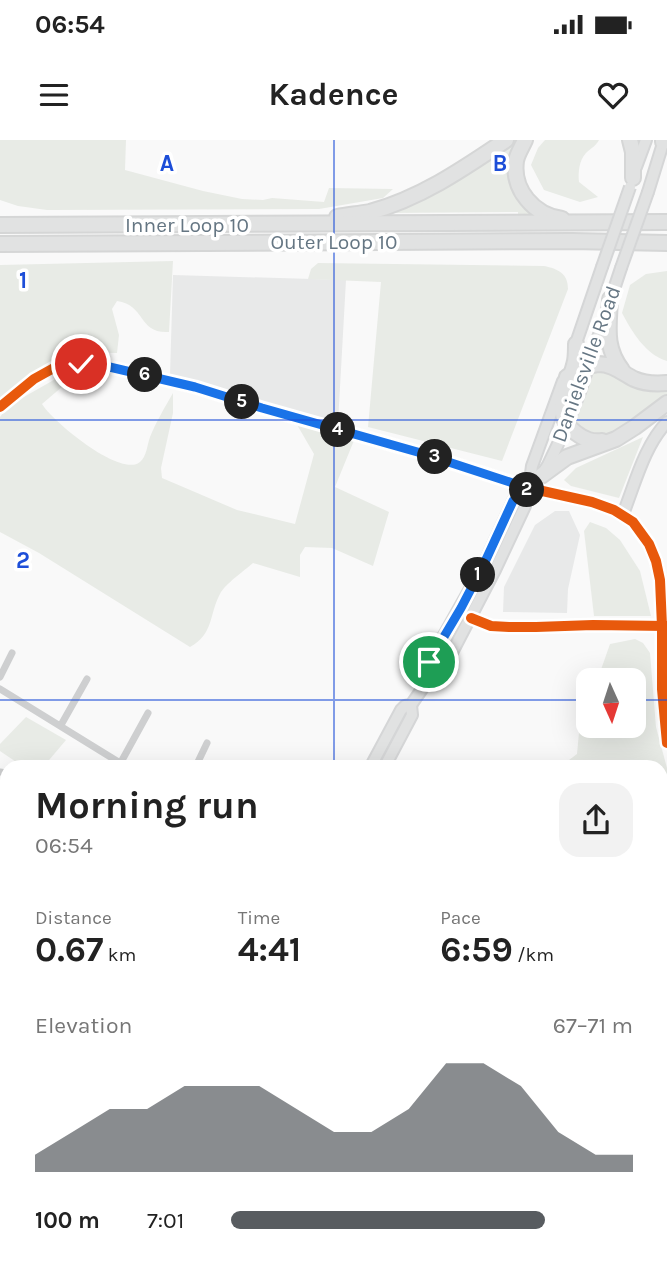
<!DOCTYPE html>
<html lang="en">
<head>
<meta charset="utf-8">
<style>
  :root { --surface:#fff; --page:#f2f2f2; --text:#222; --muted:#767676; --accent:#585c60 }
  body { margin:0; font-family:Karla,sans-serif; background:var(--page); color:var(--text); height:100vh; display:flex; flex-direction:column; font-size:26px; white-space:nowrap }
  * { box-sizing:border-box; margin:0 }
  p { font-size:23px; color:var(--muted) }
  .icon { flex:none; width:38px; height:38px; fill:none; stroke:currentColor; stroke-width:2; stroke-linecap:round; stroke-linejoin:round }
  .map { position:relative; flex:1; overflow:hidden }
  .sheet { position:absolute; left:0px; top:620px; width:668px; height:502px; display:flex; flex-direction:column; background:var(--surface); border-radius:21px 21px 0 0; box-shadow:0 7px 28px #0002 }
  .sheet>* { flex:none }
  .needle { width:46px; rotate:177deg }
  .tools { position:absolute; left:576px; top:528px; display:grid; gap:14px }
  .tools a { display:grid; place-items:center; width:70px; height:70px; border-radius:14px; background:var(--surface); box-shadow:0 7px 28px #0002; font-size:35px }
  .pin { position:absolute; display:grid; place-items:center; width:60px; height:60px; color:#fff; margin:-30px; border:4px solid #fff; border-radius:50%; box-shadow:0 2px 7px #0007 }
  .km { position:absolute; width:35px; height:35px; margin:-18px; border-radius:50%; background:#222; color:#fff; font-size:19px; line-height:35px; text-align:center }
  .round { display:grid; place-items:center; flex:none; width:74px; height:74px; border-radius:21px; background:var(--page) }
  .head { display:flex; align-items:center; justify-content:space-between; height:119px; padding:0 35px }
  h1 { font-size:38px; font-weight:700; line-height:52px }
  .metrics { display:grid; grid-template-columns:repeat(3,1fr); gap:10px; height:119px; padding:7px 35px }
  .metrics div { display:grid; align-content:center }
  .metrics b { font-size:35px; font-weight:700 }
  .metrics small { font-size:19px; font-weight:400 }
  .metrics p { font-size:19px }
  .chart { height:196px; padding:14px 35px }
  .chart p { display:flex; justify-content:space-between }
  .chart svg { width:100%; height:126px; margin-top:7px; fill:var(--accent); opacity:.7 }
  ul { padding:0 35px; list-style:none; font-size:23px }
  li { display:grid; grid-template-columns:112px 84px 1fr; align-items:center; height:52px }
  li i { height:18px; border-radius:9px; background:var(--accent) }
  .status { display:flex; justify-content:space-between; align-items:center; height:49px; padding:0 35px; background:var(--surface); direction:ltr }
  .status svg { height:19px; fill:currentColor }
  header { display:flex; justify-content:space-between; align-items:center; height:91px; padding:0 35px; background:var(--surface); font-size:32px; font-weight:700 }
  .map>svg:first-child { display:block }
  .built { fill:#e8e9e9 }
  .green { fill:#e8ebe6; fill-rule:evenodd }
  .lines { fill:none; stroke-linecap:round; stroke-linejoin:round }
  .secondary-casing { stroke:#d5d6d7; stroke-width:14 }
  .highway-casing { stroke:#d5d6d6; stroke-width:18 }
  .street { stroke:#cecfd0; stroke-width:7 }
  .secondary { stroke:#e1e2e2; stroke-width:10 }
  .highway { stroke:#e1e2e2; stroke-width:14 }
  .secondary-bridge-casing { stroke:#d5d6d7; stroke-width:14; stroke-linecap:butt }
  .secondary-bridge { stroke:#e1e2e2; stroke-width:10 }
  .cycleway-casing { stroke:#fff; stroke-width:15 }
  .cycleway { stroke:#e8590c; stroke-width:10 }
  .route-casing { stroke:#fff; stroke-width:14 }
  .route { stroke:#1a73e8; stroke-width:9 }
  .grid { fill:none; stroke:#1d4ed8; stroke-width:2; stroke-opacity:0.55 }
  .labels { text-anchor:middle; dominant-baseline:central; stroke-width:7; stroke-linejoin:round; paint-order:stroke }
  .street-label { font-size:21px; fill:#657683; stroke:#fff }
  .grid-label { font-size:23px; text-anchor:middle; font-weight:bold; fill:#1d4ed8; stroke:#fff; stroke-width:7; stroke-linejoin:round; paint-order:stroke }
</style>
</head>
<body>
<div class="status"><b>06:54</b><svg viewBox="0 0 49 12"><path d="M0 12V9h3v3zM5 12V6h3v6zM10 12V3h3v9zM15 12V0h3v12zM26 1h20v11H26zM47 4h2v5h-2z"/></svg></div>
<header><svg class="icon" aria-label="menu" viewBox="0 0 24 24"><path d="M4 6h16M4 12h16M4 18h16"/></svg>Kadence<svg class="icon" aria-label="heart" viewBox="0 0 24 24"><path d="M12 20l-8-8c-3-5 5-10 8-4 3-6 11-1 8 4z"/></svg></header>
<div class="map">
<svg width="667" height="1121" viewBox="0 0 667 1121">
  <rect width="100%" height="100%" fill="#f9f9f9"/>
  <g class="built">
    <polygon points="173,135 346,140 338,283 170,235"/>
    <polygon points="555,371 569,371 580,395 568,449 567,473 503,472 504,447 535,385"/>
  </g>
  <g class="green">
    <polygon points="0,0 126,0 125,30 203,51 242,59 263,60 272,58 324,62 329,48 393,49 383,58 319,69 47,70 18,66 0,60"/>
    <path d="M510,0h12l-7,14 18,58 -1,6 -169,1zM511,72h7v3l-128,1 -1,-3z"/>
    <path d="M545,0h54c-3,6 -8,8 -13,13 -7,7 -8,20 -7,29l19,15 -18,5 -36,-12 -13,-25 7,-17z"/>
    <path d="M173,121l-4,71c-31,2 -23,-27 -52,-31l-5,8 7,26 -2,18 -54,-1 -63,48v-135z"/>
    <path d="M318,123l226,3c14,3 24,7 24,23l-66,172 -134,-34 13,-145 -73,-3 3,-10z"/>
    <path d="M667,131v90c-21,-6 -35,-29 -45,-48l8,-28 16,-11z"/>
    <polygon points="592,229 667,246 667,259 603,299 571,285"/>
    <path d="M59,237l4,9 -21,18c11,18 79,74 98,58 7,-6 7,-17 10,-25 6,-15 15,-30 23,-44v20l-12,55 1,10 75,32 58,14 19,-70 -18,-31 59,15 -20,49 54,25 -16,54 -41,-18 -27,-1 -5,8v22l-47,-14c-9,8 -28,21 -33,31 -11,20 -6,40 -30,53l-151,-94 -39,-21v-115l8,-11z"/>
    <polygon points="643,297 619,358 571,346 564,340 576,328"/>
    <polygon points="590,382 606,388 620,400 640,431 651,476 594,476 584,391"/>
    <polygon points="635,499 643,503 650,513 656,587 667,628 667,660 662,658 662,626 547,626 553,622 565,623 577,614 579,593 588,567 588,586 634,586 634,541 597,541 610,504"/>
    <polygon points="26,577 66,600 44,626 22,626 0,611 0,604"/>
    <polygon points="0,872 7,875 7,1115 83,1115 77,1121 0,1121"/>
    <polygon points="662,927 667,928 667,1114 662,1114"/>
    <polygon points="336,1115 461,1115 458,1121 336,1121"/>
  </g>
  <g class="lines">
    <defs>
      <g id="secondary">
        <polyline points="636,27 646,0"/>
        <polyline points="648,52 664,0"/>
        <polyline points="574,209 602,127"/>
        <polyline points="0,267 34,239 52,229 81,224 101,225 195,247 262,268 421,313 529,348 592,362 614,370 633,382 649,404 656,421 660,440 662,486 662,549 667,603"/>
        <polyline points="529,348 532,326 563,241"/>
        <path d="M623,374c12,-30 21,-68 44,-92"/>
        <polyline points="431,536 429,522 484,424 513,361 525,354 541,336 548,325 567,285 580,252 621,128"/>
        <polyline points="371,626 401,570 405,566 411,565 431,536 445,526 495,430 525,366 525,354"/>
        <polyline points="385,626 412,575 411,565"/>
        <polyline points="131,1121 134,1115"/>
        <polyline points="144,1121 148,1115"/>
      </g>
      <g id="highway">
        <path d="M525,0c-3,7 -8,14 -9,21 -4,29 18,54 46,58"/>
        <polyline points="630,0 633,12 633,38"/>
        <polyline points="663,0 663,2"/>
        <path d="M337,77c11,-2 22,-3 33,-5 51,-14 93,-43 136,-72"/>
        <polyline points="0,85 667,82"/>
        <polyline points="0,104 572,101 667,103"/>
        <path d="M610,159c-1,27 -6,48 12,71"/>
        <path d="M576,204c0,5 0,12 -1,17 -5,25 -26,53 1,72 9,7 16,9 26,8"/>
        <path d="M567,237c10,-6 20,-12 31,-13 15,0 24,9 36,15 11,5 22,5 33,4"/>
        <polyline points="541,336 567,317 616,299 635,287 667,263"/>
      </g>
    </defs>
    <use href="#secondary" class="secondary-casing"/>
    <use href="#highway" class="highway-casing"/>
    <g class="street">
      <polyline points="471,478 491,486 509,487 536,487 593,485 664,486"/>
      <polyline points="0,537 12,513"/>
      <polyline points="0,549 125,626"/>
      <polyline points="61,585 87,539"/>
      <polyline points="120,624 148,573"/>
      <polyline points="196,626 207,603"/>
      <polyline points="0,632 7,633"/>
      <polyline points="0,697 7,698"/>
      <polyline points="0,800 7,787"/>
      <polyline points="662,919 667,919"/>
      <polyline points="597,1115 618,1121"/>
      <polyline points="479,1118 490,1117 497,1115"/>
    </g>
    <use href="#secondary" class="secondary"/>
    <use href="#highway" class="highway"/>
    <defs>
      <g id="secondary-bridge">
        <polyline points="602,127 630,47"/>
        <polyline points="621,128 648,52"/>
      </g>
    </defs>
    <use href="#secondary-bridge" class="secondary-bridge-casing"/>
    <use href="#secondary-bridge" class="secondary-bridge"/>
    <defs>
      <g id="cycleway">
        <polyline points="0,267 34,239 52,229 81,224 101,225 195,247 262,268 421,313 529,348 592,362 614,370 633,382 649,404 656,421 660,440 662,486 662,549 667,603"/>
        <polyline points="471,478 491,486 509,487 536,487 593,485 667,486"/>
      </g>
    </defs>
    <use href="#cycleway" class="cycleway-casing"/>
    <use href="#cycleway" class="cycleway"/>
  </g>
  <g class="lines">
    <defs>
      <polyline id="route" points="81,224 101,225 195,247 262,268 421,313 528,348 525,354 513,361 484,424 461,468 429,522"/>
    </defs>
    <use href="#route" class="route-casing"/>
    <use href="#route" class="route"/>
  </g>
  <path class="grid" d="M334,0v626M0,280h667M0,560h588M634,560h33M0,841h7M662,841h5M334,1115v6"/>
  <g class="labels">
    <g class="street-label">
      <text x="187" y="85">Inner Loop 10</text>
      <text x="334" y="102">Outer Loop 10</text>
      <text transform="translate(586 224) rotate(-70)">Danielsville Road</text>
    </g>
  </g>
  <g class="grid-label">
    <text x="167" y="31">A</text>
    <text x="500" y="31">B</text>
    <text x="23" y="148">1</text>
    <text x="23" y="428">2</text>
  </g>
</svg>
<div class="tools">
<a><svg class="needle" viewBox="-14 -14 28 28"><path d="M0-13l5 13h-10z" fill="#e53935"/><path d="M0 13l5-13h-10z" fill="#767676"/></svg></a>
</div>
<div class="pin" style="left:429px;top:522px;background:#1e9e55"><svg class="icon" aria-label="arrive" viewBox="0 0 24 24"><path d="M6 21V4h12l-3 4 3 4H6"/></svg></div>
<div class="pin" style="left:81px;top:224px;background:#d93025"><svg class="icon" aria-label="check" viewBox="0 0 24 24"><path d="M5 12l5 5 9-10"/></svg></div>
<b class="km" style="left:478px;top:435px">1</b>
<b class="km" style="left:527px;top:350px">2</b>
<b class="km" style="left:435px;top:317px">3</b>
<b class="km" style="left:338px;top:290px">4</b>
<b class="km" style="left:242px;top:262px">5</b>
<b class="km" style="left:145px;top:235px">6</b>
<section class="sheet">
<div class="head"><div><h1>Morning run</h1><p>06:54</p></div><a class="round"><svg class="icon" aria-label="share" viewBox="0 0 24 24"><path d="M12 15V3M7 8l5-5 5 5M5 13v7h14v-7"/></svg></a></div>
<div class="metrics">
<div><p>Distance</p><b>0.67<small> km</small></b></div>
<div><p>Time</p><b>4:41</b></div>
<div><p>Pace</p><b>6:59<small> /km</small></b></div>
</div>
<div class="chart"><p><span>Elevation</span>67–71 m</p>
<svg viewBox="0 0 160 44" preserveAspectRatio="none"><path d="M0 44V38L10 30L20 22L30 22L40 14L50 14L60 14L70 22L80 30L90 30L100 22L110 6L120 6L130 14L140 30L150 38L160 38V44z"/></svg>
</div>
<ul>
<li><b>100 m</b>7:01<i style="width:78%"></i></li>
</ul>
</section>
</div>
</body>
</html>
